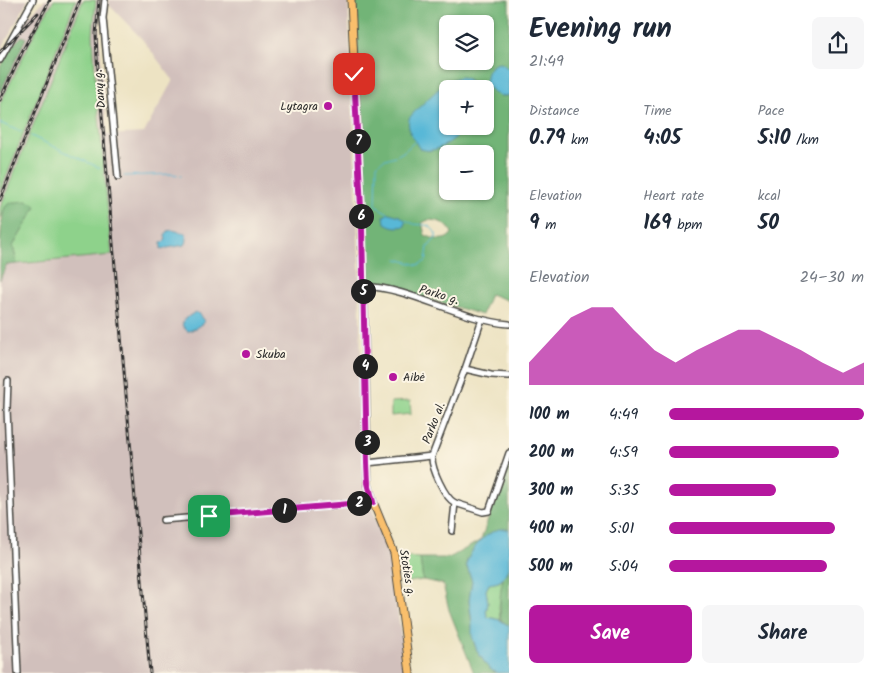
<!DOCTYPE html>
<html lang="en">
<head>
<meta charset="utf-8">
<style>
  :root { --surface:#fff; --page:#f6f6f7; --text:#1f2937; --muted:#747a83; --accent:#b5179e }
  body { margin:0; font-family:Kalam,sans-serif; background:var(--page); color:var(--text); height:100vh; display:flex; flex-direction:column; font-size:19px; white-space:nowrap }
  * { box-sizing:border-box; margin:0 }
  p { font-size:16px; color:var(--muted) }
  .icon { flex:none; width:28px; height:28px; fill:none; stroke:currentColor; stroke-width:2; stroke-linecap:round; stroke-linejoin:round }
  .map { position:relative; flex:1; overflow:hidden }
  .details { display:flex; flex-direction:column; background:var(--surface); width:375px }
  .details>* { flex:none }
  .fabs { position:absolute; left:439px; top:15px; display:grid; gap:10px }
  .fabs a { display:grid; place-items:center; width:55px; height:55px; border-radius:8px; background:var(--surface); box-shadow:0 1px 4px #0004; font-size:25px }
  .pin { position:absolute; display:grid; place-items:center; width:42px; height:42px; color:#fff; margin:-21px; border-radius:10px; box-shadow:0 2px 8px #0006 }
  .km { position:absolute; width:25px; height:25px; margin:-12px; border-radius:50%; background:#222; color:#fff; font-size:14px; line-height:25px; text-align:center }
  .round { display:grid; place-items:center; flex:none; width:52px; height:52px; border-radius:8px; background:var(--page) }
  .overview { display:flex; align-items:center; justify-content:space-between; height:85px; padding:0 20px }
  h1 { font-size:28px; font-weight:700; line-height:38px }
  .figures { display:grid; grid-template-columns:repeat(3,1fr); gap:8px; height:85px; padding:5px 20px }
  .figures div { display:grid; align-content:center }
  .figures b { font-size:21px; font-weight:700 }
  .figures small { font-size:14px; font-weight:400 }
  .figures p { font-size:14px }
  .chart { height:140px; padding:10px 20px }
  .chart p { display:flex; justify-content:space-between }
  .chart svg { width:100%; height:90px; margin-top:5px; fill:var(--accent); opacity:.7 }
  .primary-button { display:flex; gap:10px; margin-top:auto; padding:10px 20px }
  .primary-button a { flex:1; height:58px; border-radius:8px; background:var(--accent); color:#fff; font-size:20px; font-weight:700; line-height:58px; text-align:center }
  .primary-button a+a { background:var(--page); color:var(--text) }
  ul { padding:0 20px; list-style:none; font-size:16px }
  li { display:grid; grid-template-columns:80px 60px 1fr; align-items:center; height:38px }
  li i { height:12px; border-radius:6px; background:var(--accent) }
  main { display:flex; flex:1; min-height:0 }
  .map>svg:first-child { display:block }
  .industrial { fill:#d1c0bc }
  .green { fill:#8ed28b; stroke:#5c7e5b }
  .forest { fill:#72b477; stroke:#4e7051; fill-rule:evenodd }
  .water { fill:#58b8d7; stroke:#427281 }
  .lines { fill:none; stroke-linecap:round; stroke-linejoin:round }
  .stream { stroke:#58b8d7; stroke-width:1 }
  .minor-casing { stroke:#484742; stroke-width:8 }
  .major-casing { stroke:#484742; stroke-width:9 }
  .minor { stroke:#fff; stroke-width:5 }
  .major { stroke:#f9bf6c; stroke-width:7 }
  .rail-casing { stroke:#2b2b2b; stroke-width:3 }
  .rail { stroke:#fcf5e5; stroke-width:1; stroke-dasharray:4; stroke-linecap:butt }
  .route-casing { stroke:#fff; stroke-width:10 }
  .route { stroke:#b5179e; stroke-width:6 }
  .poi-dot { fill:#b5179e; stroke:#fcf5e5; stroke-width:2 }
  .labels { text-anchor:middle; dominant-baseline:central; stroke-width:4; stroke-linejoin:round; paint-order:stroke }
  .street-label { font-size:12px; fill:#2b2b2b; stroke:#fcf5e5 }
  .poi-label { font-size:12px; fill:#2b2b2b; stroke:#fcf5e5; text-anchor:start }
</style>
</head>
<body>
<main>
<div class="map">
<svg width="509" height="673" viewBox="0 0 509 673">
  <rect width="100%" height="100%" fill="#fcf5e5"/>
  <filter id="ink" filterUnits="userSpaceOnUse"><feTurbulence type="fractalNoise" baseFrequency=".02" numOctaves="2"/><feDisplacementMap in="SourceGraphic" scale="10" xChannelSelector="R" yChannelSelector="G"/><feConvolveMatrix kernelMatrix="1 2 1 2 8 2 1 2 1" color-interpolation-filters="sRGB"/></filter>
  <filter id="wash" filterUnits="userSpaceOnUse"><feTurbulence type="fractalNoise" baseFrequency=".0096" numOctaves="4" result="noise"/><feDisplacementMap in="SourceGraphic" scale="20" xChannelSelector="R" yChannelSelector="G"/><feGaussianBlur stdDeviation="1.12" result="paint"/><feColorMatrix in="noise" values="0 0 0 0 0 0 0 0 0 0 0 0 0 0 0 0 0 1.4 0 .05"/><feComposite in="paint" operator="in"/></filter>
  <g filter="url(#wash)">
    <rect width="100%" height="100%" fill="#ede3c3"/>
    <g class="industrial">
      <polygon points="0,0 28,0 0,52"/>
      <polygon points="45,0 54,0 13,77 0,104 0,93 26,39 22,36 13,45 24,21"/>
      <polygon points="76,0 83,0 0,208 0,193"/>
      <polygon points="96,0 101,0 99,32 107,135 144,133 173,80 142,39 109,5 109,0 348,0 359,262 363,464 368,497 391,562 406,673 0,673 0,280 6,265 104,164 93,34"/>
    </g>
    <g class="green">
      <polygon points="54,0 76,0 0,193 0,104 38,26"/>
      <polygon points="83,0 96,0 93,34 95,75 112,255 17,264 13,246 32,214 6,206 0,219 0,208"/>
      <polygon points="410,401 411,414 391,416 391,402"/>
      <polygon points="397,557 420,558 423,580 401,583"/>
      <polygon points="503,579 499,607 500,620 488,617 486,612 488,603 486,590 489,584 499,582"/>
    </g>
    <g class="forest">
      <path d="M355,0h154v70l-4,-3 -20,16 -7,2 -13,-7 -21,6 -9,10 -7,57c15,-4 29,-13 39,-25h18v-37h-2l6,-1c6,6 12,10 20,7v206l-19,-7 -8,21 -114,-34zM448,24h37v37h-37zM448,154h37v37h-37zM428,220c11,0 20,4 24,13 -6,10 -19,6 -27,2l-3,-12z"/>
      <polygon points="22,36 26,38 0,93 0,67 13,45"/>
      <path d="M27,201l6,2 3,4 -23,39 4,18 -11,1 -6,15c0,-17 0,-61 5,-73 5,-6 15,-5 22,-6z"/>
      <path d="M509,457v72c-21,-2 -31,16 -42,31l-1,5 6,16 -3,20 5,42 6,14 19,16h-25l-25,-63 -6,-26 -20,-4 -3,-22h29l32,-18z"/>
      <path d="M509,568v58l-8,-6c-2,-14 -2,-42 8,-52z"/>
    </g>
    <g class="water">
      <path d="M499,63l4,1 6,6v25c-9,3 -14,-1 -20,-7l-41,1v37h19c-10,12 -32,31 -48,22 -4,-7 -13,-19 -10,-29 1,-4 32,-33 37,-36 4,-3 9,-5 15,-6 6,0 11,7 17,8l8,-4c-1,-9 4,-16 13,-18z"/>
      <path d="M389,213l11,3 5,4v6c-8,2 -14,1 -20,-3l-1,-7z"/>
      <path d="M172,230l13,3c2,4 3,8 0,12l-24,4v-6l5,-3 -1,-4 3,-5z"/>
      <polygon points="195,312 198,313 204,321 204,323 190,331 187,331 182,325 185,319"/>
      <path d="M499,529h10v39c-4,4 -4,10 -9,13 -3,2 -7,2 -11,3l-3,6 2,13 -2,9 2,5 12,3 9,6v47h-11l-7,-3 -4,-4 -10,-15 -5,-15v-15l-3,-20 3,-20 -6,-17c5,-15 18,-30 33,-35z"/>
    </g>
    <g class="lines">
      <g class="stream">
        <polyline points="0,123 21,132"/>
        <polyline points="31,136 100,168"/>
        <polyline points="124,176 173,174 181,176"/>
        <path d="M388,213l-9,-5 -3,-3 1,-40c6,-8 18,-7 26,-13 4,-3 8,-7 12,-11"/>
        <path d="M397,259l21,6 8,-4 2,-14 8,-9v-4c-7,-12 -11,-8 -22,-10 -3,-1 -6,-3 -9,-4"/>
      </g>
    </g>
  </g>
  <g filter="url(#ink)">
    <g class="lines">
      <defs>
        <g id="minor">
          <polyline points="105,0 103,18 118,177"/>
          <polyline points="0,60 33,0"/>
          <path d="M363,286c50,2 96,34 146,38"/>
          <polyline points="465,369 491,375 509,376"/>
          <polyline points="8,381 7,409 18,673"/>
          <polyline points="367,463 432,456"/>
          <polyline points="455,503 483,512 489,511 509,453"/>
          <polyline points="163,520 373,502"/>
          <path d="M452,531l3,-28c-10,-5 -24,-35 -23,-47l33,-87 17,-50"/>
        </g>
        <polyline id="major" points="351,0 362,227 368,483 373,502 394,553 410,673"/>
      </defs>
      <use href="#minor" class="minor-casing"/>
      <use href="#major" class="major-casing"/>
      <use href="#minor" class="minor"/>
      <use href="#major" class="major"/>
      <defs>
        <g id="rail">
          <polyline points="99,0 96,34 97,58 150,673"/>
          <polyline points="0,52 38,13"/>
          <polyline points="0,100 24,48 50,0"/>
          <polyline points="0,200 80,0"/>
        </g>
      </defs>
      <use href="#rail" class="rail-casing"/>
      <use href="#rail" class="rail"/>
    </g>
  </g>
  <g class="lines" filter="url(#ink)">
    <defs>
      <polyline id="route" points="209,516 373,502 368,483 367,463 362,227 354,74"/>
    </defs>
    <use href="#route" class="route-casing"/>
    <use href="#route" class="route"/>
  </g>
  <g class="poi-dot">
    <circle cx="328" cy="106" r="5"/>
    <circle cx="246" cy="354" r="5"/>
    <circle cx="393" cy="377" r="5"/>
  </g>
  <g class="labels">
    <g class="street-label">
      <text transform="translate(100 89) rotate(-95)">Danų g.</text>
      <text transform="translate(439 295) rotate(17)">Parko g.</text>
      <text transform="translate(434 423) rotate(-69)">Parko al.</text>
      <text transform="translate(407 573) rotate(80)">Stoties g.</text>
    </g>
    <g class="poi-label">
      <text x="318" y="106" text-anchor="end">Lytagra</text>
      <text x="256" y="354">Skuba</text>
      <text x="403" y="377">Aibė</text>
    </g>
  </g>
</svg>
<div class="fabs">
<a><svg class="icon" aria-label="layers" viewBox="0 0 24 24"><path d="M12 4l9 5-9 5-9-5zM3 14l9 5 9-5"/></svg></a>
<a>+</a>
<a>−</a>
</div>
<div class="pin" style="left:209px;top:516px;background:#1e9e55"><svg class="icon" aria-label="arrive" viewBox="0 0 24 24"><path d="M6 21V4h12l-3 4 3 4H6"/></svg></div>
<div class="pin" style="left:354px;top:74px;background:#d93025"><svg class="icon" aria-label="check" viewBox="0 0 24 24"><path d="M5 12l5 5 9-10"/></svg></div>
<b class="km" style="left:284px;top:510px">1</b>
<b class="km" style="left:359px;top:503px">2</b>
<b class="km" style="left:367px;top:442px">3</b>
<b class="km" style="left:365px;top:366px">4</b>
<b class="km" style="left:363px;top:291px">5</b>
<b class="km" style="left:361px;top:216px">6</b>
<b class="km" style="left:358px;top:141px">7</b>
</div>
<section class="details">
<div class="overview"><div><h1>Evening run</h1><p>21:49</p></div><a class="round"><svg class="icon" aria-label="share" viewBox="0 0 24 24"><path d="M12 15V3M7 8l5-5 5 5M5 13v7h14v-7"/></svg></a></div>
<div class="figures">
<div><p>Distance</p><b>0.79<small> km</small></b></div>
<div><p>Time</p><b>4:05</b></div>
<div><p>Pace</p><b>5:10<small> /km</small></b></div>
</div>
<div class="figures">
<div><p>Elevation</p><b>9<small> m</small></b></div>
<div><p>Heart rate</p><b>169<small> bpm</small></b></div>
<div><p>kcal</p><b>50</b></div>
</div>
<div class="chart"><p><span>Elevation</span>24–30 m</p>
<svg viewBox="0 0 160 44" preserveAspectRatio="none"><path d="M0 44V33L10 22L20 11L30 6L40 6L50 17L60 27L70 33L80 27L90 22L100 17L110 17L120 22L130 27L140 33L150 38L160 33V44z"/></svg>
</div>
<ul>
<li><b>100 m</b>4:49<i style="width:100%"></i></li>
<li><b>200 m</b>4:59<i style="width:87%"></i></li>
<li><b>300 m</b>5:35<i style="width:55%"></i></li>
<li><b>400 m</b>5:01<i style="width:85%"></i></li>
<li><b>500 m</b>5:04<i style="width:81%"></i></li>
</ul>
<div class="primary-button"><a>Save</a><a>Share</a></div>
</section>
</main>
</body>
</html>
